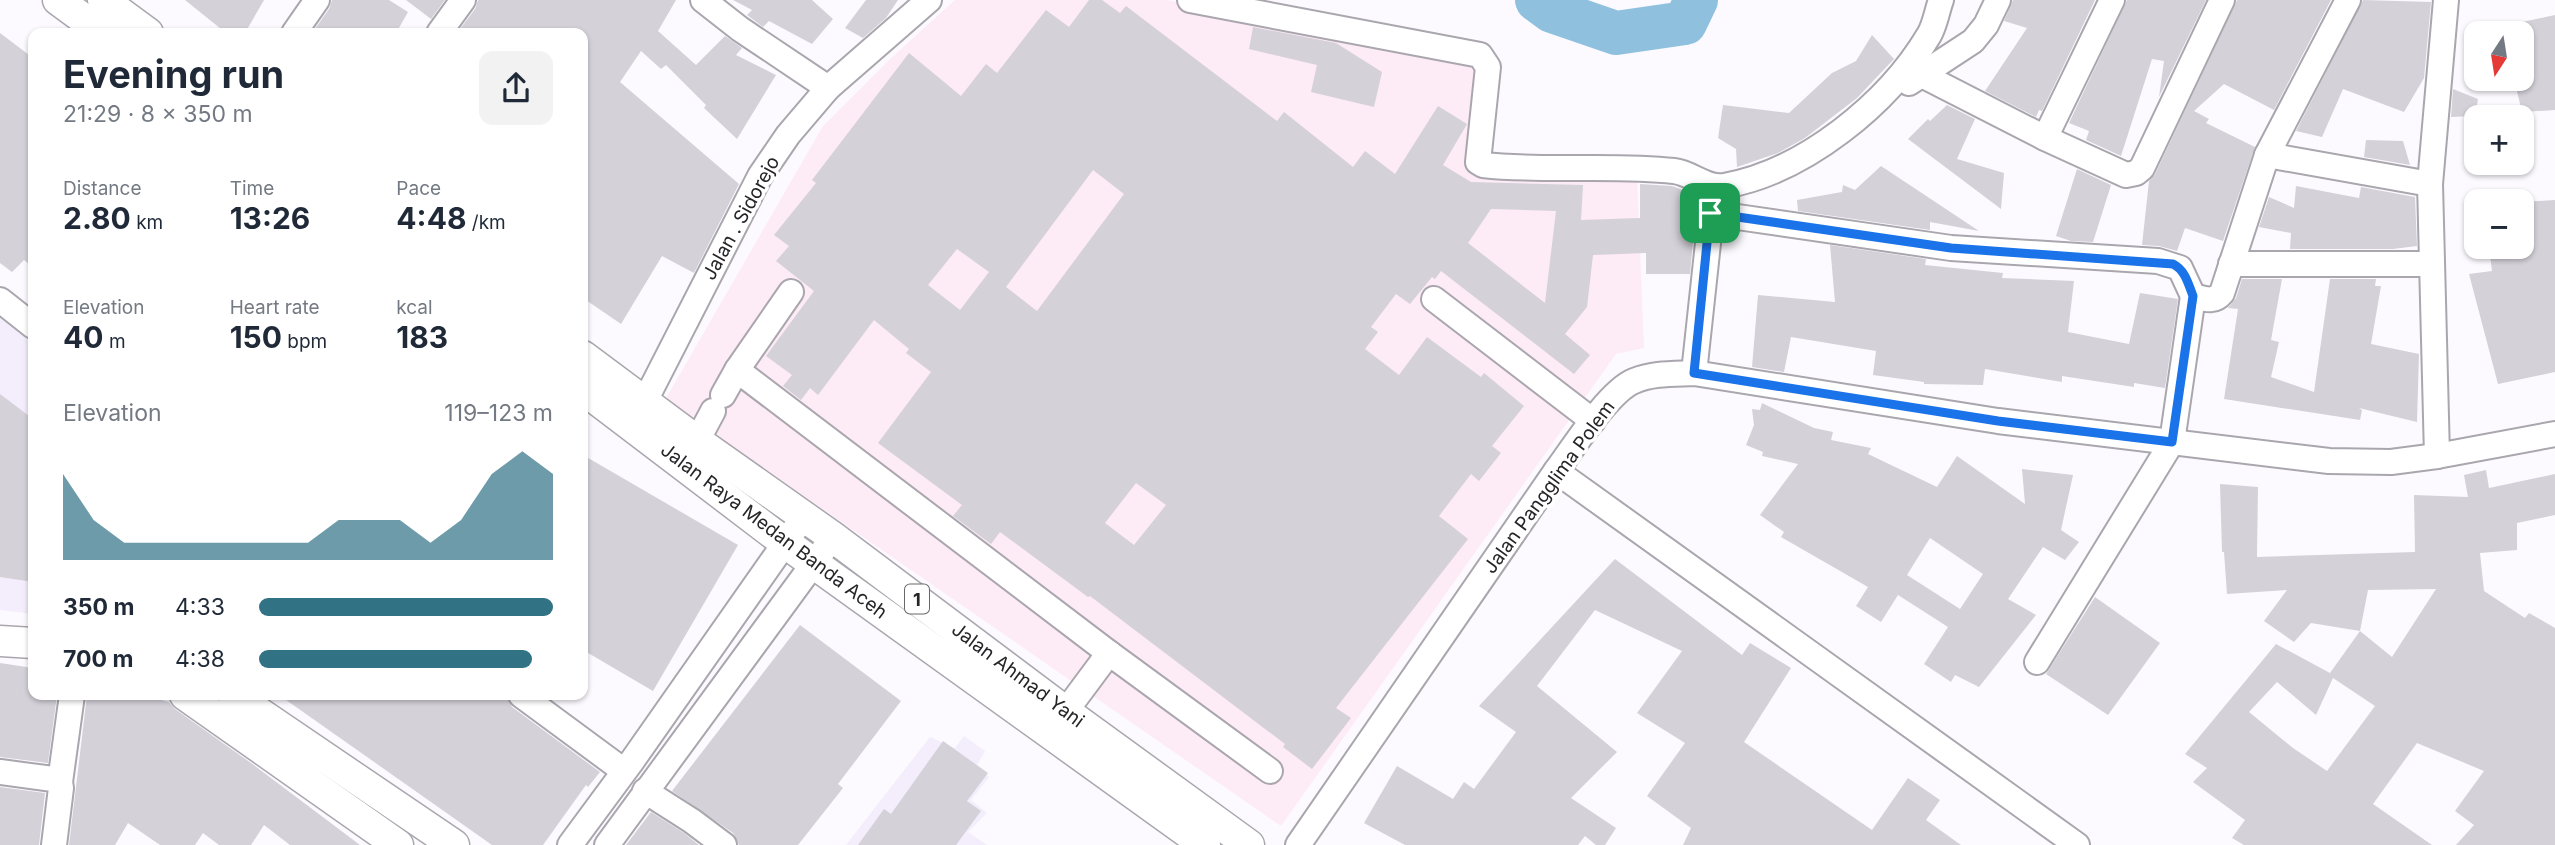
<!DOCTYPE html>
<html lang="en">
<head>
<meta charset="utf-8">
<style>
  :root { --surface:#fff; --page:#f2f2f3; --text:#1f2937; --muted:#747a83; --accent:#317285 }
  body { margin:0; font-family:Inter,sans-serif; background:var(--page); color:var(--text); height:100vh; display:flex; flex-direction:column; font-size:26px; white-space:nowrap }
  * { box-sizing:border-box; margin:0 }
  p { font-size:23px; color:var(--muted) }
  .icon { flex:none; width:38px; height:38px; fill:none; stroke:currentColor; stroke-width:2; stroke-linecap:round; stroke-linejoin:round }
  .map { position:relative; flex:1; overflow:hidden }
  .side { position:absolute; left:28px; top:28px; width:560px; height:672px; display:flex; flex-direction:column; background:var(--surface); border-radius:14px; box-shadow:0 2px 5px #0004 }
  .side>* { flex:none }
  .needle { width:46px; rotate:192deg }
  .buttons { position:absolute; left:2464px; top:21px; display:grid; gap:14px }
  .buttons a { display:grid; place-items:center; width:70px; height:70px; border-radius:14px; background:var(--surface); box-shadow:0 2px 5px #0004; font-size:35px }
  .pin { position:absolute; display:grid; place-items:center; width:60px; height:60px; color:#fff; margin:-30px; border-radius:14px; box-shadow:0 4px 10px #0006 }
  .round { display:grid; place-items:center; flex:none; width:74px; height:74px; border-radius:14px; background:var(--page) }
  .summary { display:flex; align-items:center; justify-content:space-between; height:119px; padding:0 35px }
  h1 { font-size:38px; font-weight:700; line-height:52px }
  .figures { display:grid; grid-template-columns:repeat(3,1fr); gap:10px; height:119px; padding:7px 35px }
  .figures div { display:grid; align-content:center }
  .figures b { font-size:30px; font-weight:700 }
  .figures small { font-size:19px; font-weight:400 }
  .figures p { font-size:19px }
  .chart { height:196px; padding:14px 35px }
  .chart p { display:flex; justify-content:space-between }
  .chart svg { width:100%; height:126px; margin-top:7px; fill:var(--accent); opacity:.7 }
  ul { padding:0 35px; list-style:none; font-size:23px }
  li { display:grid; grid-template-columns:112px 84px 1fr; align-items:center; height:52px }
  li i { height:18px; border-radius:9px; background:var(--accent) }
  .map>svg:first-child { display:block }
  .built { fill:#f4edfc }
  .medical { fill:#fdebf6 }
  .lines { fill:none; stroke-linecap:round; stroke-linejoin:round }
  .river { stroke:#8fc1df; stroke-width:44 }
  .building { fill:#d4d1d9; fill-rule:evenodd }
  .minor-casing { stroke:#aaa6ae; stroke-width:28 }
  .major-casing { stroke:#aaa6ae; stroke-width:33 }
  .minor { stroke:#fff; stroke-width:24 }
  .major { stroke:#fff; stroke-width:30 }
  .route-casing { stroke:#fff; stroke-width:14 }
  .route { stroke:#1a73e8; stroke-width:9 }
  .labels { text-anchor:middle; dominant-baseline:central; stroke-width:7; stroke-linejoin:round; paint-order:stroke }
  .shield { fill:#fff; stroke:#676668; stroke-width:2 }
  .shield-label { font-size:18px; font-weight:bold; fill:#262427 }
  .street-label { font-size:19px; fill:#262427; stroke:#fff }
</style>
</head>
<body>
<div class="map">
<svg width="2555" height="845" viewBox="0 0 2555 845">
  <rect width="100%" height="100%" fill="#fcfaff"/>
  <g class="built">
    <polygon points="0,318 33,344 33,614 0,610"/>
    <polygon points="964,736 985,751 977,765 989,777 971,800 987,813 968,832 987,845 846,845 930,737 955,748"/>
  </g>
  <polygon class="medical" points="955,0 1166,0 1452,53 1473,61 1479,72 1469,173 1637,176 1644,348 1616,354 1281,826 665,400 823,126 889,60"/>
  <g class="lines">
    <polyline class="river" points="1537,0 1552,11 1616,33 1685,23 1696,0"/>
  </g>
  <g class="building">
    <polygon points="185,0 264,0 245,33 226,33"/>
    <polygon points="332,0 389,0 408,12 396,33 312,33 329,9"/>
    <polygon points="406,0 445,0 431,19"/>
    <polygon points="478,0 676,0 658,31 696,65 725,36 742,48 736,55 776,75 737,139 704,108 706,105 666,65 661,69 641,51 620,82 739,184 694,273 662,256 621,324 583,298 583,33 457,33 475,9"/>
    <polygon points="733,0 812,0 833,19 812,44 769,21 763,27 747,15 752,10"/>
    <polygon points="866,0 898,0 886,18 863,38 845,28"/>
    <path d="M1089,0h13l18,13 6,-7 151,115 7,-9 69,55 12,-16 30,23 43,-68 29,18 -24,41 28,17 112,3 -2,35 59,-2v-34l32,2 22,8 -1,48 -3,32h-44v-21l-53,2 -6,52 -22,27 25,21 -16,19 -133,-103 -6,8 -3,-2 -22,27 -14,-10 -25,33 7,5 -13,17 34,26 28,-38 54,40 3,-4 40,33 -32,40 9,7 -22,28 -8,-7 -32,42 29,23 -132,169 15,10 -39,51 -29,-22 2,-3 -195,-148 -2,1 -88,-65 -9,12 -38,-28 9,-11 -84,-62 53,-71 -25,-19 3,-4 -35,-29 -56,75 -8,-7 -9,12 -18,-14 9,-11 -26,-19 48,-65 -38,-30 13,-15 -15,-11 42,-52 -4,-3 97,-127 52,43 25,-32 11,9 49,-63 23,17zM1093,170l31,24 -87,117 -31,-24zM1491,209l65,2 -11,92 -77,-60zM957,249l32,23 -29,38 -32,-25zM1136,483l30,22 -32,40 -29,-22z"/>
    <polygon points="2013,0 2095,0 2042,111 2039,110 2036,117 1985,91 2027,28 2004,21"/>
    <polygon points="2127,0 2206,0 2159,97 2164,61 2152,59 2121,156 2086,140 2089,131 2069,123"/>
    <polygon points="2237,0 2331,0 2274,110 2224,84 2194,111 2209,119 2206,123 2255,147 2223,241 2185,228 2177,251 2159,246 2142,245 2149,181 2155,174"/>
    <polygon points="2363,0 2431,2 2424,78 2404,112 2343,89 2322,137 2296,131"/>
    <polygon points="2555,15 2555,110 2522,112 2514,79 2522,79 2522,22"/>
    <polygon points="1253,27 1336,43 1382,72 1374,107 1311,92 1317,65 1249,49"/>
    <polygon points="0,33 33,58 33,267 24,260 12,272 0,263"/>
    <polygon points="1872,35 1894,59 1857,98 1805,138 1778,153 1737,167 1736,149 1718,138 1723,105 1789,113 1832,73 1856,61"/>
    <polygon points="2453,89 2478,99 2475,116 2451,117"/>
    <polygon points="1947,105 1975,119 1957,159 2004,173 2001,209 1908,139 1928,119 1930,121"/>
    <polygon points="2366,140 2403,141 2410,165 2364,157"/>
    <polygon points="1881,166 1979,231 1930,222 1930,230 1798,211 1797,200 1842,192 1843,185 1855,190"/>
    <polygon points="2077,169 2111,185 2093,242 2071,241 2056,236"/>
    <polygon points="2296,186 2359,198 2361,187 2415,197 2417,246 2393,249 2290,249 2291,233 2259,227 2269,197 2294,208"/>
    <polygon points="2555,200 2555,372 2498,384 2469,274 2492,271 2489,247 2522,247 2522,202"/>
    <polygon points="1830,245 1926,259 1925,265 2003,273 2002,278 2074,281 2068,332 2129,344 2140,293 2178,299 2165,388 2134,383 2134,387 2062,376 2062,382 1985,369 1983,385 1924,384 1924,382 1873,375 1876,351 1791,337 1784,372 1752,367 1758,295 1835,302"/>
    <polygon points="2242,279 2282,279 2271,340 2279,342 2271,377 2314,392 2330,279 2376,279 2375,286 2381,286 2371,344 2419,354 2417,422 2359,408 2362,410 2360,420 2224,399 2238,309 2228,308 2236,298"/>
    <polygon points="0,394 33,419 33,582 0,577"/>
    <path d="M1762,403l52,25 19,4 -2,8 40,8 -3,6 69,33 20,-31 68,48 -3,-35 51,6 -12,55 18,12 -14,18 -22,-13 -35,52 28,16 -57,72 -24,-12 -4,7 -27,-18 24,-37 -50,-32 -17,27 -25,-16 12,-19 -87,-50 3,-5 -24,-17 38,-51 -36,-8 1,-4 -17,-7 8,-20 -2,-16 8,1zM1930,538l53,36 -23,35 -53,-34z"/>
    <polygon points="583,455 738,545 653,691 583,650"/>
    <path d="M2486,470l3,18 66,-14v41l-38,8v27l-37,3 4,38 41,27 4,-5 26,15v217h-99l18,-20 -19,-14 29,-40 -67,-28 -44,61 59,41h-188l-12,-7 13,-18 -52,-38 14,-14 -22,-14 91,-110 54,29 30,-42 -49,-8 -17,19 -30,-21 23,-31 -60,4 -3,-42h-2l-2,-68 38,3 -1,70 158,-5 -1,-57 54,2 -4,-22zM2436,589l-44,68 -32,-26 8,-41zM2333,678l42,28 -48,65 -34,-23 -44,-36 28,-30 39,33z"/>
    <polygon points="1615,559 1742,655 1750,643 1791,668 1744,742 1872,830 1908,778 1940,800 1926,820 1961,845 1683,845 1691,828 1647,796 1685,743 1637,713 1682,651 1595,610 1537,686 1617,752 1571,798 1616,828 1605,845 1596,845 1585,836 1578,845 1405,845 1364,823 1397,766 1453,799 1464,782 1474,789 1516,732 1479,706"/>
    <polygon points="2095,597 2160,643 2108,715 2046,674"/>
    <polygon points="800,625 901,701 838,784 843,788 798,845 739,845 733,833 672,791"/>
    <polygon points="0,663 33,668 33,695 57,695 48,763 0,757"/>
    <polygon points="87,695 142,695 169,702 175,709 251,763 360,845 290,845 264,825 251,845 219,845 203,833 195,845 160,845 128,823 115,845 69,845"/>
    <polygon points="279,695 506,695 512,707 600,772 588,787 586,785 543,845 492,845"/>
    <polygon points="943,741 988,773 967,801 981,811 956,845 858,845 884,809 891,814"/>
    <polygon points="0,787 45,793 39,845 0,845"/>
    <polygon points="651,812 684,833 699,845 626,845"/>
  </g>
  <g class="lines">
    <defs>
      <g id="minor">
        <polyline points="703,0 740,29 828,88"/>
        <path d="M1190,0l290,55 8,12 -10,95 5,3c63,7 128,-1 191,6 18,2 32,18 50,15 80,-14 164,-82 205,-151 6,-10 8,-24 12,-35"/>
        <polyline points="294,33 317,0"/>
        <polyline points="439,33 463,0"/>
        <polyline points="1920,74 2045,138 2126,175 2136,173 2142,168 2222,0"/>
        <polyline points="1909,83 1973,41 1986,25 1998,0"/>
        <polyline points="2045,138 2112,0"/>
        <polyline points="2267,155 2430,184"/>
        <polyline points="1710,213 1951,248 2158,261 2180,268 2193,296"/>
        <polyline points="2231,264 2431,264"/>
        <polyline points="1434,299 1593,421"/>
        <polyline points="0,300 33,326"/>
        <polyline points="737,370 1109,653 1270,771"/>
        <polyline points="1694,373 1713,197"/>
        <polyline points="723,395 737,370 791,292"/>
        <polyline points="645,401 760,176 788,135 828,88 929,0"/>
        <polyline points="697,441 713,411"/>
        <polyline points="2437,456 2430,184 2446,0"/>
        <polyline points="1556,471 2077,845"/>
        <path d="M2037,662l135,-220 21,-146c12,3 21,7 29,-3l45,-138 81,-155"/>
        <polyline points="521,695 624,771"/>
        <polyline points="1054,727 1109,653"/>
        <polyline points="0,772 53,779 60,782 61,788 54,845"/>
        <polyline points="60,782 72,695"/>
        <polyline points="645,791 692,821 724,845"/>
        <polyline points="570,845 632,761 804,516"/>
        <polyline points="607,845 833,537"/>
        <path d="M1298,845l258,-374c17,-23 53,-80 78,-90 19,-8 40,-7 60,-8l304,48 331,40 62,1 46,-6 118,-22"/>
      </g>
      <g id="major">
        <polyline points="58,0 103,33"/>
        <polyline points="103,0 148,33"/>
        <polyline points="583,356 697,441 833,537 1066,712 1249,845"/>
        <polyline points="583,389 784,542 1205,845"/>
        <polyline points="0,641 33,643"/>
        <polyline points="185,695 398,845"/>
        <polyline points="233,695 454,845"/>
      </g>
    </defs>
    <use href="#minor" class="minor-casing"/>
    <use href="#major" class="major-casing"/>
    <use href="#minor" class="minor"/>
    <use href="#major" class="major"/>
  </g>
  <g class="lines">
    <defs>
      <path id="route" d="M1710,213l241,35 222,16c12,6 15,19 20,32l-21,146 -174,-21 -304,-48z"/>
    </defs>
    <use href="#route" class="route-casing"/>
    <use href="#route" class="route"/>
  </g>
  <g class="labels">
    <rect class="shield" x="905" y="584.5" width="24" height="29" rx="5"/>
    <g class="shield-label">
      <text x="917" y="599">1</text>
    </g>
    <g class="street-label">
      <text transform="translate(741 218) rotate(-61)">Jalan . Sidorejo</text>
      <text transform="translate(1549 487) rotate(-54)">Jalan Pangglima Polem</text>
      <text transform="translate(774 531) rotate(37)">Jalan Raya Medan Banda Aceh</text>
      <text transform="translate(1018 675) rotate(37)">Jalan Ahmad Yani</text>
    </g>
  </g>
</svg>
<div class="buttons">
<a><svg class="needle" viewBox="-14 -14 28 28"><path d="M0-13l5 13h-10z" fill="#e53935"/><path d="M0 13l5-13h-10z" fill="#747a83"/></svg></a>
<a>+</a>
<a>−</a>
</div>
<div class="pin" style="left:1710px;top:213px;background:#1e9e55"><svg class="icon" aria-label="arrive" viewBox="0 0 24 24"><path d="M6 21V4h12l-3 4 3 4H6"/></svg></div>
<section class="side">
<div class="summary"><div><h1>Evening run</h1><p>21:29 · 8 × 350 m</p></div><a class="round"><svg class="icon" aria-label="share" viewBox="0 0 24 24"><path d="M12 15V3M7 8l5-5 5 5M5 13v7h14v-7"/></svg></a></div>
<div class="figures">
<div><p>Distance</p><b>2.80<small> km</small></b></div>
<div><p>Time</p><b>13:26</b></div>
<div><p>Pace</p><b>4:48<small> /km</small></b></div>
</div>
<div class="figures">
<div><p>Elevation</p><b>40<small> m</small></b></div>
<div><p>Heart rate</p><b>150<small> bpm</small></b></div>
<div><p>kcal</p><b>183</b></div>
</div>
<div class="chart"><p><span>Elevation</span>119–123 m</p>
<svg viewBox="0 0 160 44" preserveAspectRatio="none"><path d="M0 44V14L10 30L20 38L30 38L40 38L50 38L60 38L70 38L80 38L90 30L100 30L110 30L120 38L130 30L140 14L150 6L160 14V44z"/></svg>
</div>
<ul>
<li><b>350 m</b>4:33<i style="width:100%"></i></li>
<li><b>700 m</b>4:38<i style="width:93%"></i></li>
</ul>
</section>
</div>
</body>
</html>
